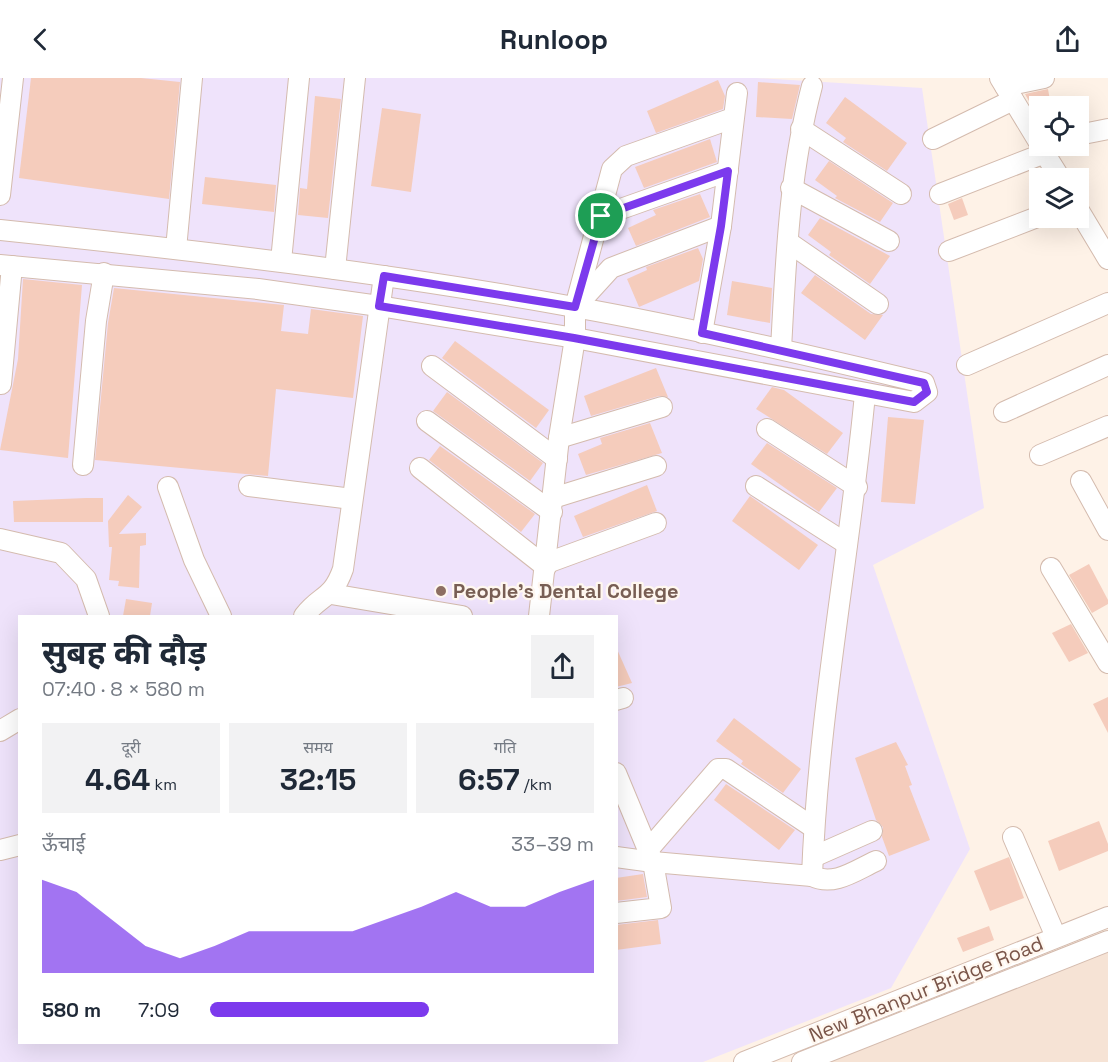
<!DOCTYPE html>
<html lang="hi">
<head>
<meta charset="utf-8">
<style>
  :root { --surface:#fff; --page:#f2f2f3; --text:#1f2937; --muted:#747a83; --accent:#7c3aed }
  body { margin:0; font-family:"Space Grotesk","Noto Sans Devanagari",sans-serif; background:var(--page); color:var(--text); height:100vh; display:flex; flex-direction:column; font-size:22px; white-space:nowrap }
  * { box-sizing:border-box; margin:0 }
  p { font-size:20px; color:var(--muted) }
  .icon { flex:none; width:33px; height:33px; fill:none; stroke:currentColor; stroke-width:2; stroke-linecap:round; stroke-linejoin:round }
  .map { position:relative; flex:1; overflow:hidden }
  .side { position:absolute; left:18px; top:537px; width:600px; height:429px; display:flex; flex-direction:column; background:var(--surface); border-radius:0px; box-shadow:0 6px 24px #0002 }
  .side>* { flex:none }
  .fabs { position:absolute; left:1029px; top:18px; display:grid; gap:12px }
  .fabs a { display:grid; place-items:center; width:60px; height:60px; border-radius:0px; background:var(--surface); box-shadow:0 6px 24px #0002; font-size:30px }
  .pin { position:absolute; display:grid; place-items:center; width:51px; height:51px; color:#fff; margin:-26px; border:3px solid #fff; border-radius:50%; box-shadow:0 2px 6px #0007 }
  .round { display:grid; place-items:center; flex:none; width:63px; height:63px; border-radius:0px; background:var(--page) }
  .overview { display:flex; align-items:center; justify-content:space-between; height:102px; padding:0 24px }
  h1 { font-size:33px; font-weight:700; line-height:45px }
  .metrics { display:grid; grid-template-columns:repeat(3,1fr); gap:9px; height:102px; padding:6px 24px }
  .metrics div { display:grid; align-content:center; border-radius:0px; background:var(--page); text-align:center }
  .metrics b { font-size:30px; font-weight:700 }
  .metrics small { font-size:16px; font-weight:400 }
  .metrics p { font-size:16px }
  .chart { height:168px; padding:12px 24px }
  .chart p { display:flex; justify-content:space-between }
  .chart svg { width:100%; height:108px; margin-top:6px; fill:var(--accent); opacity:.7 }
  ul { padding:0 24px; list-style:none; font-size:20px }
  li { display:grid; grid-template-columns:96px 72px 1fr; align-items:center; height:45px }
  li i { height:15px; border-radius:8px; background:var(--accent) }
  header { display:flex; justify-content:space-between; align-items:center; height:78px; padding:0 24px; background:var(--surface); font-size:27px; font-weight:700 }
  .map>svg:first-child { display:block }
  .residential { fill:#f6e3d5 }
  .education { fill:#efe3fb; fill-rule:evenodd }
  .building { fill:#f5ccbc }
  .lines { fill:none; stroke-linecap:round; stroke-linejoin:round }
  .minor-casing { stroke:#d4bbae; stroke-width:22 }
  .minor { stroke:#fff; stroke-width:20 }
  .route-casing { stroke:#fff; stroke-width:12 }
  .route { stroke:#7c3aed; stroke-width:8 }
  .education-dot { fill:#8d6e63; stroke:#fff7ef; stroke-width:2 }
  .labels { text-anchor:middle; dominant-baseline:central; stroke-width:4.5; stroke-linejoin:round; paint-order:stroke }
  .education-label { font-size:20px; font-weight:bold; fill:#785e54; stroke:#fff7ef; text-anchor:start }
  .street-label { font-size:20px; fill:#7a5549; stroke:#fff7ef }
</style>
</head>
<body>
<header><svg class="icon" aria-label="back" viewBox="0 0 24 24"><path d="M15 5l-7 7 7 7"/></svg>Runloop<svg class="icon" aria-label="share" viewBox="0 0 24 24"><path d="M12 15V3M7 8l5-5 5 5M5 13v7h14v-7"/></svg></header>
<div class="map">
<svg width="1108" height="984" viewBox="0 0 1108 984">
  <rect width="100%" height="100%" fill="#fef2e7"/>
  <polygon class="residential" points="1108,861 1108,984 801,984"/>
  <path class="education" d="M0,0h756l166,10 62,420 -111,57 97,284 -79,139 -188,74h-703zM20,538h596v426h-596z"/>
  <g class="building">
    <polygon points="31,0 141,0 180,4 169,121 19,100"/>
    <polygon points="718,2 725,18 723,31 656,55 647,33"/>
    <polygon points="758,4 800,7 792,41 756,39"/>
    <polygon points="1048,11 1051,28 1040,28 1040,31 1034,32 1025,16"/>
    <polygon points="315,18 341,21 328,140 298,137 300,110 307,111"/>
    <polygon points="845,19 907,65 887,93 843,64 846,60 826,45"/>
    <polygon points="382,30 421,36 411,114 371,108"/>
    <polygon points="710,61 717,84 644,110 635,89"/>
    <polygon points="829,83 893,125 880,144 835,120 837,118 815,102"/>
    <polygon points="205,99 276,107 274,134 202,126"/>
    <polygon points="700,116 710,139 636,168 628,150 656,137 653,132"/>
    <polygon points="962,120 968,137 954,142 948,126"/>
    <polygon points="820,140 890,178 870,206 829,177 831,174 808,157"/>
    <polygon points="698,170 703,181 699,203 639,229 627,201 647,192 646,189"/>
    <polygon points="815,197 871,236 883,237 865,262 801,215"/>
    <polygon points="23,201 82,207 68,380 0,372 18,281"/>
    <polygon points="732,203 772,210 770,245 727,237"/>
    <polygon points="114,210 284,227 281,253 308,256 311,231 363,238 353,320 276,311 268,398 95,382 108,245"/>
    <polygon points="455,263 549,332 536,350 442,280"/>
    <polygon points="656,290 668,319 659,318 591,338 584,318"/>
    <polygon points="772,309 784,312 843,355 827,376 756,331"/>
    <polygon points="447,314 543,385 530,403 433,333"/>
    <polygon points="888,339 924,342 915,426 881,424"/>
    <polygon points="650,345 662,375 586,397 578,376 602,366 600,360"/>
    <polygon points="767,365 837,410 819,434 751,386"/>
    <polygon points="440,368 535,436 521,454 429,382"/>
    <polygon points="647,407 657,433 583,459 574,438"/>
    <polygon points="128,417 142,429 119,456 146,455 146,467 140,468 139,510 118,508 119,503 109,502 112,469 109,469 108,443"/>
    <polygon points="750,418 818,467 799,492 732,443"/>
    <polygon points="86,420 103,420 103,444 14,444 13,423"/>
    <polygon points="1089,486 1108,522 1108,526 1092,535 1069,497"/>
    <polygon points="126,521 152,525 150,538 123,538"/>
    <polygon points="1071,546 1088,575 1069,584 1052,555"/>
    <polygon points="616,569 632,605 616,609"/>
    <polygon points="1108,619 1108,655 1093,626"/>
    <polygon points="734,640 801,691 783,715 741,686 743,683 716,663"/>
    <polygon points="896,664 908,687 905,688 912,707 909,708 930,762 889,778 882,759 883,749 876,742 855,680"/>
    <polygon points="726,706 795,752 779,772 714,722"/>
    <polygon points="1099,743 1108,766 1108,773 1059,793 1048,763"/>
    <polygon points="1009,779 1024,820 990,833 974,793"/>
    <polygon points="643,796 647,819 616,823 616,800"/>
    <polygon points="658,842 661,866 616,872 616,847"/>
    <polygon points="989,848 994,862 963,874 957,860"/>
  </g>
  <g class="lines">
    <defs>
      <g id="minor">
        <polyline points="1000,0 1040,66"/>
        <polyline points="1005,8 1044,0"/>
        <polyline points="801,51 901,116"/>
        <polyline points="1078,57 1108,51"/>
        <polyline points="933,61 1013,22"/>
        <polyline points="1040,68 1060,100"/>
        <polyline points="791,110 889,163"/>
        <polyline points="940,116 1045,75"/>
        <polyline points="0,117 13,0"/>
        <polyline points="1078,131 1108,181"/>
        <polyline points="601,138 728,93"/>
        <path d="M0,152c192,20 384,42 574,77 118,21 234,48 350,76l3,9 -13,10 -339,-64 -196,-32 -121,-17 -258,-24"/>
        <polyline points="788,164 878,226"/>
        <polyline points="176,171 192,0"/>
        <polyline points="949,173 1040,138"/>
        <polyline points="281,183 299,0"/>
        <polyline points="335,191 355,0"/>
        <polyline points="579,225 611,190 721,148"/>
        <polyline points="702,255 721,148 737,15"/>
        <path d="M781,271c5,-90 8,-176 31,-263"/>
        <polyline points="967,287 1108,225"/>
        <polyline points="432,288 557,381"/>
        <polyline points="1,306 12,188"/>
        <polyline points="1004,334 1108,287"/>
        <polyline points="427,343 552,434"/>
        <polyline points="767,351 857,409"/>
        <polyline points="559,360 662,329"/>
        <polyline points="1040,377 1108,348"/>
        <polyline points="83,387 96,243 104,195"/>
        <polyline points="420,390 546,489"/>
        <polyline points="1081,403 1108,452"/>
        <polyline points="249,408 352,421"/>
        <polyline points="756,408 847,466"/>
        <polyline points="168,409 194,482 221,538"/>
        <polyline points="553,420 656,388"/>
        <polyline points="0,461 61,475 86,501 99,538"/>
        <polyline points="547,485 656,445"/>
        <polyline points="1051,490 1108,585"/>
        <polyline points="331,516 462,538"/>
        <path d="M304,538c17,-22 28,-16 39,-47l41,-293"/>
        <polyline points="539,538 559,360 575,260 575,229 612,91 626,78 733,40"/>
        <polyline points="616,622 623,620"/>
        <polyline points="0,653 20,641"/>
        <polyline points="616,695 653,784 661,830 616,835"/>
        <polyline points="1013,759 1056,859"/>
        <polyline points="0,772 20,767"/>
        <polyline points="648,772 718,691 726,691 814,750"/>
        <path d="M616,779l37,5 159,14c6,-162 38,-322 53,-482"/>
        <polyline points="813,779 872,753"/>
        <path d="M812,798c22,11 44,-6 64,-15"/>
        <polyline points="744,984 1108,839"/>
        <polyline points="802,984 1108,863"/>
      </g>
    </defs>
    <use href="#minor" class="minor-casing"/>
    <use href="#minor" class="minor"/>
  </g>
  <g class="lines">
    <defs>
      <polygon id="route" points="728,93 721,148 702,255 924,305 927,314 914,324 574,260 379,228 384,198 575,229 601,138"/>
    </defs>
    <use href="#route" class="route-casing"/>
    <use href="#route" class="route"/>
  </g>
  <circle class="education-dot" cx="441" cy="513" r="6"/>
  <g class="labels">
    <g class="education-label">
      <text x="453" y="513">People's Dental College</text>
    </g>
    <g class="street-label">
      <text transform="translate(926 911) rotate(-22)">New Bhanpur Bridge Road</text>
    </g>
  </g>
</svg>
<div class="fabs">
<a><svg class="icon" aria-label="locate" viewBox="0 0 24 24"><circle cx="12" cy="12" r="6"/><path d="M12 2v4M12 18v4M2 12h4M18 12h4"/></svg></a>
<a><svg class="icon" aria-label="layers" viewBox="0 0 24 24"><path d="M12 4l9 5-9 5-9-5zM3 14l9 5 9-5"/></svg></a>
</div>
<div class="pin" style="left:601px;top:138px;background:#1e9e55"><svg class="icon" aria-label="arrive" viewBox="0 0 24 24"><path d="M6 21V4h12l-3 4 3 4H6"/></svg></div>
<section class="side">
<div class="overview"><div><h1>सुबह की दौड़</h1><p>07:40 · 8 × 580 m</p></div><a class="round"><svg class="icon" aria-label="share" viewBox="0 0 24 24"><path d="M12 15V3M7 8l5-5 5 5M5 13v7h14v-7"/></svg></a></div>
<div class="metrics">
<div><p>दूरी</p><b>4.64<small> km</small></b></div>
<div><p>समय</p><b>32:15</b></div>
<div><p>गति</p><b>6:57<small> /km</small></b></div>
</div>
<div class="chart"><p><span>ऊँचाई</span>33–39 m</p>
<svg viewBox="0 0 160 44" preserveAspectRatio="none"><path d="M0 44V6L10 11L20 22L30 33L40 38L50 33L60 27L70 27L80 27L90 27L100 22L110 17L120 11L130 17L140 17L150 11L160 6V44z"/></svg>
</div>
<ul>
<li><b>580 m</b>7:09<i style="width:57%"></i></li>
</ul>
</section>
</div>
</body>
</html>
